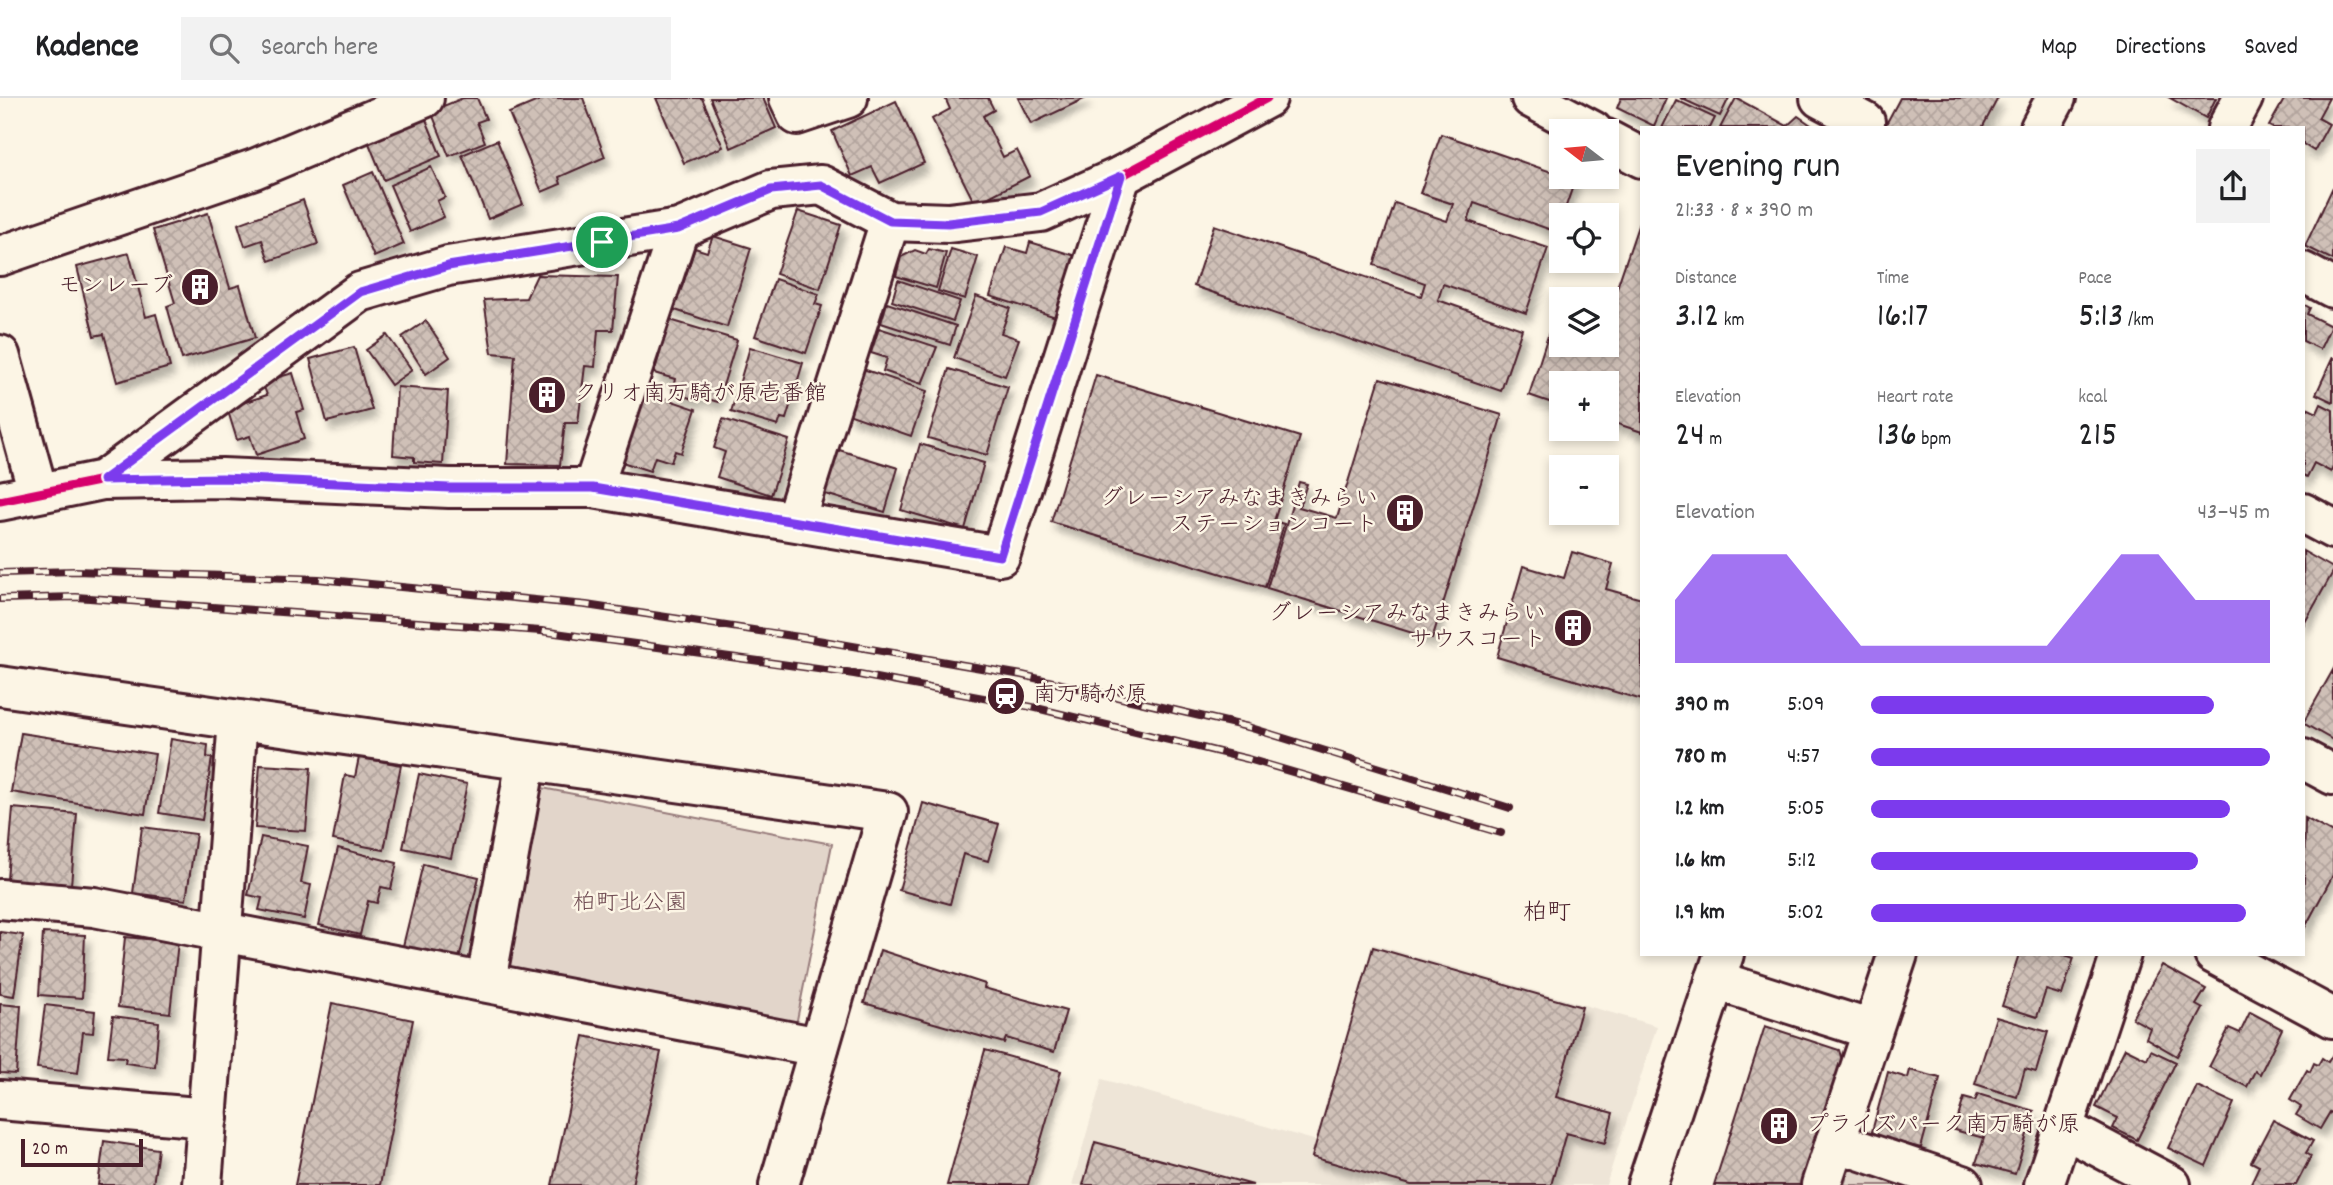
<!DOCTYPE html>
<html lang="en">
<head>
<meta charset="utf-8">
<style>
  :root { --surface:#fff; --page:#f2f2f2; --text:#202124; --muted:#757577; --line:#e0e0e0; --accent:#7c3aed }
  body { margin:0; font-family:Dekko,"Klee One",sans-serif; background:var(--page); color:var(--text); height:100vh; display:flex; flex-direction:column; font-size:26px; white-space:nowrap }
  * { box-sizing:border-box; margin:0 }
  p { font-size:23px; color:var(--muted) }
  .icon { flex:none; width:38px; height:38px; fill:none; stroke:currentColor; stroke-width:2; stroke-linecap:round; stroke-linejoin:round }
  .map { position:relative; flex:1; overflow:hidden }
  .panel { position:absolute; left:1640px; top:28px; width:665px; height:830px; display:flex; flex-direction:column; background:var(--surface); border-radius:0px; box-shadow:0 4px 10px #0003 }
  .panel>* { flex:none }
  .needle { width:46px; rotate:286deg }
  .fabs { position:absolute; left:1549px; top:21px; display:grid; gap:14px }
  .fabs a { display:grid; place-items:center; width:70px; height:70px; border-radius:0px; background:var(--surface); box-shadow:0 4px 10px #0003; font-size:35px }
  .scale { position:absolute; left:21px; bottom:18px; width:122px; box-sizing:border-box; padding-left:7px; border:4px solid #4a1f2b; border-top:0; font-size:19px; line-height:24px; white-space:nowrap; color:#4a1f2b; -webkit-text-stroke:5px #fcf5e5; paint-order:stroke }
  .pin { position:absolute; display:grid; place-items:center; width:60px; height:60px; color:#fff; margin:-30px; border:4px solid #fff; border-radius:50%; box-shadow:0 2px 7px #0007 }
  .round { display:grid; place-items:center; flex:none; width:74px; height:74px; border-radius:0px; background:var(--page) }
  .head { display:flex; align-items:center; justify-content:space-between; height:119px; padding:0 35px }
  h1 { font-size:38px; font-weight:600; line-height:52px }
  .metrics { display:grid; grid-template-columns:repeat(3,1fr); gap:10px; height:119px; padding:7px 35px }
  .metrics div { display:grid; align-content:center }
  .metrics b { font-size:35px; font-weight:600 }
  .metrics small { font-size:19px; font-weight:400 }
  .metrics p { font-size:19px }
  .chart { height:196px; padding:14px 35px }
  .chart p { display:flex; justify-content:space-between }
  .chart svg { width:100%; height:126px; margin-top:7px; fill:var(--accent); opacity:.7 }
  ul { padding:0 35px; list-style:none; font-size:23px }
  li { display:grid; grid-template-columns:112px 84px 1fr; align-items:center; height:52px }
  li i { height:18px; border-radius:9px; background:var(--accent) }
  header { display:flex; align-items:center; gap:42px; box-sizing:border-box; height:98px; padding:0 35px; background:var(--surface); border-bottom:2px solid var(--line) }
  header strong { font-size:33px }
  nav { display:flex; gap:38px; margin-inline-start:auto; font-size:24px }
  .search { width:490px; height:63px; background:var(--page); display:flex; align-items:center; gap:18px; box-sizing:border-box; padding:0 24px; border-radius:0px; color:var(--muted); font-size:26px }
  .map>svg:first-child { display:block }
  .built { fill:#eee5d7 }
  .green { fill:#e2d5ca; stroke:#967a7a; stroke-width:2 }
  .building { fill:url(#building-cross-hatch); stroke:#4a1f2b; stroke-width:2; filter:url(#shadow) }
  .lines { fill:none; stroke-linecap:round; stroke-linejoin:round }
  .street-casing { stroke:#4a1f2b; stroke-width:44 }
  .secondary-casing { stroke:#4a1f2b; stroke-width:44 }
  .street { stroke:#fcf5e5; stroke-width:38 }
  .secondary { stroke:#fcf5e5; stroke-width:38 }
  .rail-casing { stroke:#4a1f2b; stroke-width:8 }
  .rail { stroke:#fcf5e5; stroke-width:5; stroke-dasharray:16; stroke-linecap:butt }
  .cycleway-casing { stroke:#fcf5e5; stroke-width:13 }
  .cycleway { stroke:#d6006c; stroke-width:9 }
  .route-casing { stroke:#fff; stroke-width:14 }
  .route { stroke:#7c3aed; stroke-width:9 }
  .labels { text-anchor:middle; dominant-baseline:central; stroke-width:5; stroke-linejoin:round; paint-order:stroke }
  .poi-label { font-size:23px; fill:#4a1f2b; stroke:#fcf5e5; text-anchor:end }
  .park-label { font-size:23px; fill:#704c53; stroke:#fcf5e5 }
  .neighbourhood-label { font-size:24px; fill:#4a1f2b; stroke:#fcf5e5 }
</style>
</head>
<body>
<header>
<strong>Kadence</strong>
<div class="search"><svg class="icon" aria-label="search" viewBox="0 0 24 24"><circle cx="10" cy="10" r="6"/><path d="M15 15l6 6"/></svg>Search here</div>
<nav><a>Map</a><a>Directions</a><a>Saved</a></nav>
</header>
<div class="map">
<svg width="2333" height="1087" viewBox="0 0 2333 1087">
  <defs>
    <pattern id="building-cross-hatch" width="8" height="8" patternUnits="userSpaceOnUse" patternTransform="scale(1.75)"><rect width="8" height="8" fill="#cfc0b7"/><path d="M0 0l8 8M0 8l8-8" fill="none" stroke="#b3a59e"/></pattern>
    <filter id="shadow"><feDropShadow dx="4.5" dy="8" stdDeviation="3.5" flood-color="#0004"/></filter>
  </defs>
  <rect width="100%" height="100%" fill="#fcf5e5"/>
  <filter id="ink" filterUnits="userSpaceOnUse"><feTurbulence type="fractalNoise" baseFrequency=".0143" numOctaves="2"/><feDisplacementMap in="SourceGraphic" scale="14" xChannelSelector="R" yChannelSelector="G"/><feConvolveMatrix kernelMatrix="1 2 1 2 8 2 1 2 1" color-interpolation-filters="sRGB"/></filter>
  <g filter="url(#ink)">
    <polygon class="built" points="1373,846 1657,928 1606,1087 1072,1087 1102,981 1317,1043"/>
    <g class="green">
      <polygon points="532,688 832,746 794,937 495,878"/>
      <polygon points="1851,1066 1908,1087 1844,1087"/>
    </g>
    <g class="building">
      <polygon points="463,0 477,0 486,21 477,24 485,44 449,58 431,13"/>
      <polygon points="545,0 583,0 605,59 559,79 561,86 542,94 509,15"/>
      <polygon points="656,0 702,0 723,49 684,65"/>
      <polygon points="710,0 763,0 776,30 731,50"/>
      <polygon points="945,0 988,0 994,12 983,18 1003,59 1017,52 1030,78 975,106 932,21 950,11"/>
      <polygon points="1018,0 1086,0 1031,26"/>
      <polygon points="1621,0 1666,0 1654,28 1617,10"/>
      <polygon points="1680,0 1729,0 1720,18"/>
      <polygon points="1736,0 1787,28 1798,18 1811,27 1811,30 1720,30"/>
      <polygon points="1900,0 1998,0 1982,30 1884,30"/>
      <polygon points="2170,0 2216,0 2206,20"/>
      <polygon points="2285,0 2329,0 2318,20 2329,26 2314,53 2303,46 2303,30 2273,30 2269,28"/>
      <polygon points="1676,2 1715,20 1710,30 1662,30"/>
      <polygon points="896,3 924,65 880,85 872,69 852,78 832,33"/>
      <polygon points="425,19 441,58 384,82 368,43"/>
      <polygon points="1441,36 1575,82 1557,134 1474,105 1468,123 1548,150 1526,215 1443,186 1438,202 1522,231 1501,293 1194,188 1214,127 1421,198 1425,185 1374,167 1395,105 1447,123 1453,106 1420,95"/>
      <polygon points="497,42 523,106 488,121 462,57"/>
      <polygon points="431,69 445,99 437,103 444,119 410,134 390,87"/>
      <polygon points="373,74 404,146 374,159 343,87"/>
      <polygon points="2333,89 2333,162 2305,148"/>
      <polygon points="303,102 318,146 269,163 262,142 245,148 238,126"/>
      <polygon points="798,113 841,127 820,191 776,176"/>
      <polygon points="208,115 230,190 240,187 255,240 182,261 167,208 175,205 153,132"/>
      <polygon points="1642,116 1642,334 1606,322 1606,285 1561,285 1561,308 1529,297 1552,225 1561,228 1561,247 1606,247 1606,222"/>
      <polygon points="713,138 751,150 727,229 669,210 677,187 682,189 695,150 707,154"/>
      <polygon points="1030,144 1079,159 1059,220 990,198 1006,149 1027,155"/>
      <polygon points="929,151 946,155 936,190 896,178 901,159 915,152 926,156"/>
      <polygon points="951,151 978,159 965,201 938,193"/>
      <polygon points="129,155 146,219 156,216 170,269 117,284 104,236 94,238 77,169"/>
      <polygon points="537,177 618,179 613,232 598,232 595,269 585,268 578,325 565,325 560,367 507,366 515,257 492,255 484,202 526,200"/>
      <polygon points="775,181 819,196 815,206 822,208 806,255 755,238"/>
      <polygon points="898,182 960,203 953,223 892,203"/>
      <polygon points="976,198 1010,210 1001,235 1019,241 1005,278 954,260"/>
      <polygon points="887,205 956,228 950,247 881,225"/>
      <polygon points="2303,206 2310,210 2307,216 2331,228 2320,251 2303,243"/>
      <polygon points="670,222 737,242 718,304 698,298 696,302 672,294 675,281 654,275"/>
      <polygon points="426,223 450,259 426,276 402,239"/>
      <polygon points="879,230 937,249 922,286 883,273 887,260 871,255"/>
      <polygon points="387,237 412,272 391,287 366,252"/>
      <polygon points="354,249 372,312 327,324 310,261"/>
      <polygon points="750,249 803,265 786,321 781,320 778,328 731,314"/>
      <polygon points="2333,259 2333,304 2316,296"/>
      <polygon points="863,271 927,293 911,338 848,316"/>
      <polygon points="949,271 1008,289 987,357 928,340"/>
      <polygon points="293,275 304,312 296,314 304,341 256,357 250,338 237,342 227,310 267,297 262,284"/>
      <polygon points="1096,277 1300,339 1274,423 1284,426 1265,489 1051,424"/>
      <polygon points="1380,280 1502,317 1432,541 1267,490 1299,384 1307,386 1299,409 1337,420"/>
      <polygon points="397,289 448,293 443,366 414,364 414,359 393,357"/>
      <polygon points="646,294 696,311 681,355 675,353 671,364 655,359 650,373 622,364"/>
      <polygon points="2321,306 2333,312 2333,369 2331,374 2314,365 2307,379 2303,377 2303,308 2317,315"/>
      <polygon points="723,321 789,342 771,397 717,379 725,354 714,350"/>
      <polygon points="920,346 984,365 965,431 901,412"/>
      <polygon points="836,351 898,370 885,414 822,395"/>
      <polygon points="2303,453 2333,470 2333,474 2304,526"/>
      <polygon points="1572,454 1613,466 1606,491 1642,501 1642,602 1497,559 1523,468 1564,480"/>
      <polygon points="2333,572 2333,642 2303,625"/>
      <polygon points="21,635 155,656 145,716 11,694"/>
      <polygon points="171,641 208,647 207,659 212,660 202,722 159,715"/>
      <polygon points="359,659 401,667 384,752 333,742 345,677 355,679"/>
      <polygon points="260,667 311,670 306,733 255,730"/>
      <polygon points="419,676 467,686 451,760 403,750"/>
      <polygon points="923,705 999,726 988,763 963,756 950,806 899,792"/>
      <polygon points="13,710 77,716 71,787 7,781"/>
      <polygon points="2305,720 2333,735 2333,777 2303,833"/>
      <polygon points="142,729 196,736 186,802 133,795"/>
      <polygon points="261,739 308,748 301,785 311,787 304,821 259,812 262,800 248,797"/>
      <polygon points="338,750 397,765 391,791 381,789 377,805 368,803 360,837 319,827"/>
      <polygon points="423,766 479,779 459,861 403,848"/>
      <polygon points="0,834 23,837 14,898 0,896"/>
      <polygon points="43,835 85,837 82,900 39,897"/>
      <polygon points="125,839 178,844 170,915 118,909"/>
      <polygon points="1373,849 1582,909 1556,999 1613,1015 1605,1045 1566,1035 1551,1087 1411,1087 1312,1059"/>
      <polygon points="880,852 985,886 984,890 1066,913 1054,954 1006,940 1004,945 864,905"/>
      <polygon points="2019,856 2062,856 2074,860 2062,897 2046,892 2037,919 2002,908"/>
      <polygon points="2162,867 2206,891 2196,907 2203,911 2177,958 2146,940 2150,930 2132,920"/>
      <polygon points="332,905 413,922 380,1087 295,1087"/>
      <polygon points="0,906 21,908 16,976 0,975"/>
      <polygon points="45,907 95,913 93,935 83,934 78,975 37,970"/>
      <polygon points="2250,914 2282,931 2260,976 2255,973 2247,989 2209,969 2229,930 2240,935"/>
      <polygon points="113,918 159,924 155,969 125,965 126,959 108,958"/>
      <polygon points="1996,919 2048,934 2036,974 2025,971 2017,999 1975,986"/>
      <polygon points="1765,928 1839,952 1844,969 1805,1087 1714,1087"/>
      <polygon points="584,938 661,954 632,1087 552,1087"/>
      <polygon points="2125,950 2147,961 2151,952 2176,964 2137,1042 2113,1030 2118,1020 2096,1009"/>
      <polygon points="985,952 1061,973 1028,1087 947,1087"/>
      <polygon points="2333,956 2333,1016 2330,1014 2320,1031 2296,1017 2301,1009 2290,1002 2307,972 2310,974 2314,965 2318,967 2322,960 2328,964"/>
      <polygon points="1910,972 1940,980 1921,1050 1871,1037 1888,974 1908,980"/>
      <polygon points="2197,988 2234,1005 2206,1068 2168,1050"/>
      <polygon points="1978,996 2034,1013 2015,1076 1976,1065 1984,1040 1954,1032 1964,1000 1975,1003"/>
      <polygon points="2273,1022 2313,1043 2306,1055 2311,1058 2296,1087 2250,1087 2259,1068 2251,1064"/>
      <polygon points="104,1043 158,1051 153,1087 98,1087"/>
      <polygon points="1095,1044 1253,1087 1083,1087"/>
    </g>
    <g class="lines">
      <defs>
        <g id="street">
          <polyline points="789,0 797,17 848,0"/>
          <polyline points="1531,0 1593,33"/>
          <polyline points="1820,0 1865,24"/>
          <polyline points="2227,30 2243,0"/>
          <polyline points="1606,41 1642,60"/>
          <polyline points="0,158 254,71 424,0"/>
          <polyline points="2303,174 2333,190"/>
          <polyline points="0,257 38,394"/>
          <polyline points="103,382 222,380 449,390 593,390 1000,458 1121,78"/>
          <polyline points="593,390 679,131"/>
          <polyline points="0,403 103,382 360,194 448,168 679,131 771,92 821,87 890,123 948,125 1041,114 1121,78 1267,0"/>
          <polyline points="2303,415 2333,431"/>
          <polyline points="795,422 890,123"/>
          <polyline points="0,588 888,714 779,1087"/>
          <polyline points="2303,661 2333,677"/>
          <polyline points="0,801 94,809 819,949"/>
          <polyline points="2214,856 2333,920"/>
          <polyline points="1715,882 1872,932"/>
          <polyline points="486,883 526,663"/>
          <polyline points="0,1002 208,1020"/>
          <polyline points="2063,1030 2171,1087"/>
          <polyline points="1835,1044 1963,1087"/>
          <polyline points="202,1087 238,622"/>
          <polyline points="1821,1087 1898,856"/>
          <polyline points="2044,1087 2121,856"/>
        </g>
        <g id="secondary">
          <polyline points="2040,30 2056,0"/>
          <polyline points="1647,1087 1724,856"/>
        </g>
      </defs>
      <use href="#street" class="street-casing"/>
      <use href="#secondary" class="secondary-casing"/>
      <use href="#street" class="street"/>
      <use href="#secondary" class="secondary"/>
      <defs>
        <g id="rail">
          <polyline points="0,475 75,473 319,481 586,507 806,540 1022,577 1248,629 1510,710"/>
          <polyline points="0,501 76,499 541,533 854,576 1032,609 1248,661 1501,735"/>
        </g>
      </defs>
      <use href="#rail" class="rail-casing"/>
      <use href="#rail" class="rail"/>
      <defs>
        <g id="cycleway">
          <polyline points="103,382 222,380 449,390 593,390 1000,458 1121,78"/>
          <polyline points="0,403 103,382 360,194 448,168 679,131 771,92 821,87 890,123 948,125 1041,114 1121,78 1267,0"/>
        </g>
      </defs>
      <use href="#cycleway" class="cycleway-casing"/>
      <use href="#cycleway" class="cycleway"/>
    </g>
  </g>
  <g class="lines" filter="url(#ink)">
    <defs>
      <polygon id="route" points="1121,78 1000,458 593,390 449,390 222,380 103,382 360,194 448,168 678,131 771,92 821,87 890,123 948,125 1041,114"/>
    </defs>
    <use href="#route" class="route-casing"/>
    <use href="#route" class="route"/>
  </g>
  <defs>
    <symbol id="building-disc" viewBox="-11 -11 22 22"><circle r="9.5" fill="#4a1f2b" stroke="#fcf5e5"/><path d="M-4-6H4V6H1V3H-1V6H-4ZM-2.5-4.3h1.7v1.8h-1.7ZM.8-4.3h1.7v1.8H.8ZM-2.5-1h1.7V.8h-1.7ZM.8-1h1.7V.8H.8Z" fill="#fff"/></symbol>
    <symbol id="station-disc" viewBox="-11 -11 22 22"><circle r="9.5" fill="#4a1f2b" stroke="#fcf5e5"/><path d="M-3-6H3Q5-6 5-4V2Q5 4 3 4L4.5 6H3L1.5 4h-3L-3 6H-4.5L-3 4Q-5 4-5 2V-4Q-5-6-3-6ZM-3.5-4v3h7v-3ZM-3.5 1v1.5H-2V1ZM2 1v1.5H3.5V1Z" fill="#fff"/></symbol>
  </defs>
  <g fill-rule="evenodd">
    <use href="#building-disc" x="178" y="167" width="44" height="44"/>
    <use href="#building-disc" x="525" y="275" width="44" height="44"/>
    <use href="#building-disc" x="1383" y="393" width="44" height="44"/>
    <use href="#building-disc" x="1551" y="508" width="44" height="44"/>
    <use href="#station-disc" x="984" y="576" width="44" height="44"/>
    <use href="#building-disc" x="1757" y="1006" width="44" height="44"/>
  </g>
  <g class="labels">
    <g class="poi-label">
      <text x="173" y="189">モンレーブ</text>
      <text x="574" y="297" text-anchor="start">クリオ南万騎が原壱番館</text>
      <text x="1378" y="402">グレーシアみなまきみらい<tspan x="1378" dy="26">ステーションコート</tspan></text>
      <text x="1546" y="517">グレーシアみなまきみらい<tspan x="1546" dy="26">サウスコート</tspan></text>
      <text x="1033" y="598" text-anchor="start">南万騎が原</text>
      <text x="1806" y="1028" text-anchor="start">プライズパーク南万騎が原</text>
    </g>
    <g class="park-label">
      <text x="630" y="806">柏町北公園</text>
    </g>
    <g class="neighbourhood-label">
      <text x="1547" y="816">柏町</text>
    </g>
  </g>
</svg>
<div class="fabs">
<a><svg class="needle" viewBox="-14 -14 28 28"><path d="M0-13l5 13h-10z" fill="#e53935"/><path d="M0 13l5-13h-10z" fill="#757577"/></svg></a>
<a><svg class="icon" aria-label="locate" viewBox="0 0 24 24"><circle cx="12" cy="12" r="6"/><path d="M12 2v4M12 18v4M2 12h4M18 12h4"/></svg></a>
<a><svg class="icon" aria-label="layers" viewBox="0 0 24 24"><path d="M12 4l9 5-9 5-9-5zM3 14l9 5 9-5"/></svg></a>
<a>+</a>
<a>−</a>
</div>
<div class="scale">20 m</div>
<div class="pin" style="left:602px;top:144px;background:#1e9e55"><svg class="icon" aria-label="arrive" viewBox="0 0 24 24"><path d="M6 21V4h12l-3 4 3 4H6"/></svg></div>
<section class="panel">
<div class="head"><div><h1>Evening run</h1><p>21:33 · 8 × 390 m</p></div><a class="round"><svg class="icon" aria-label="share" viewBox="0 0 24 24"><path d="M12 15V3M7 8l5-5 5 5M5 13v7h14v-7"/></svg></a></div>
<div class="metrics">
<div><p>Distance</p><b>3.12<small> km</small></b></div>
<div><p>Time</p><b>16:17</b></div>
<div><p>Pace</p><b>5:13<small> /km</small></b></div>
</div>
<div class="metrics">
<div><p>Elevation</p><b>24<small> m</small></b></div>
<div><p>Heart rate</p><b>136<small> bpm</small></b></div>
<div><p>kcal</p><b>215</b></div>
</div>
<div class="chart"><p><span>Elevation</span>43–45 m</p>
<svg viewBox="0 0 160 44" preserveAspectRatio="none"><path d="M0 44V22L10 6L20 6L30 6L40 22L50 38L60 38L70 38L80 38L90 38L100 38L110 22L120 6L130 6L140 22L150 22L160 22V44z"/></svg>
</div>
<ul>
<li><b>390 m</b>5:09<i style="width:86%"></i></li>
<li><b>780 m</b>4:57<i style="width:100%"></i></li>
<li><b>1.2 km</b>5:05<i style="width:90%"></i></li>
<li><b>1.6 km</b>5:12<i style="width:82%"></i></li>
<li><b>1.9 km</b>5:02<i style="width:94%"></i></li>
</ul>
</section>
</div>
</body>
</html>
